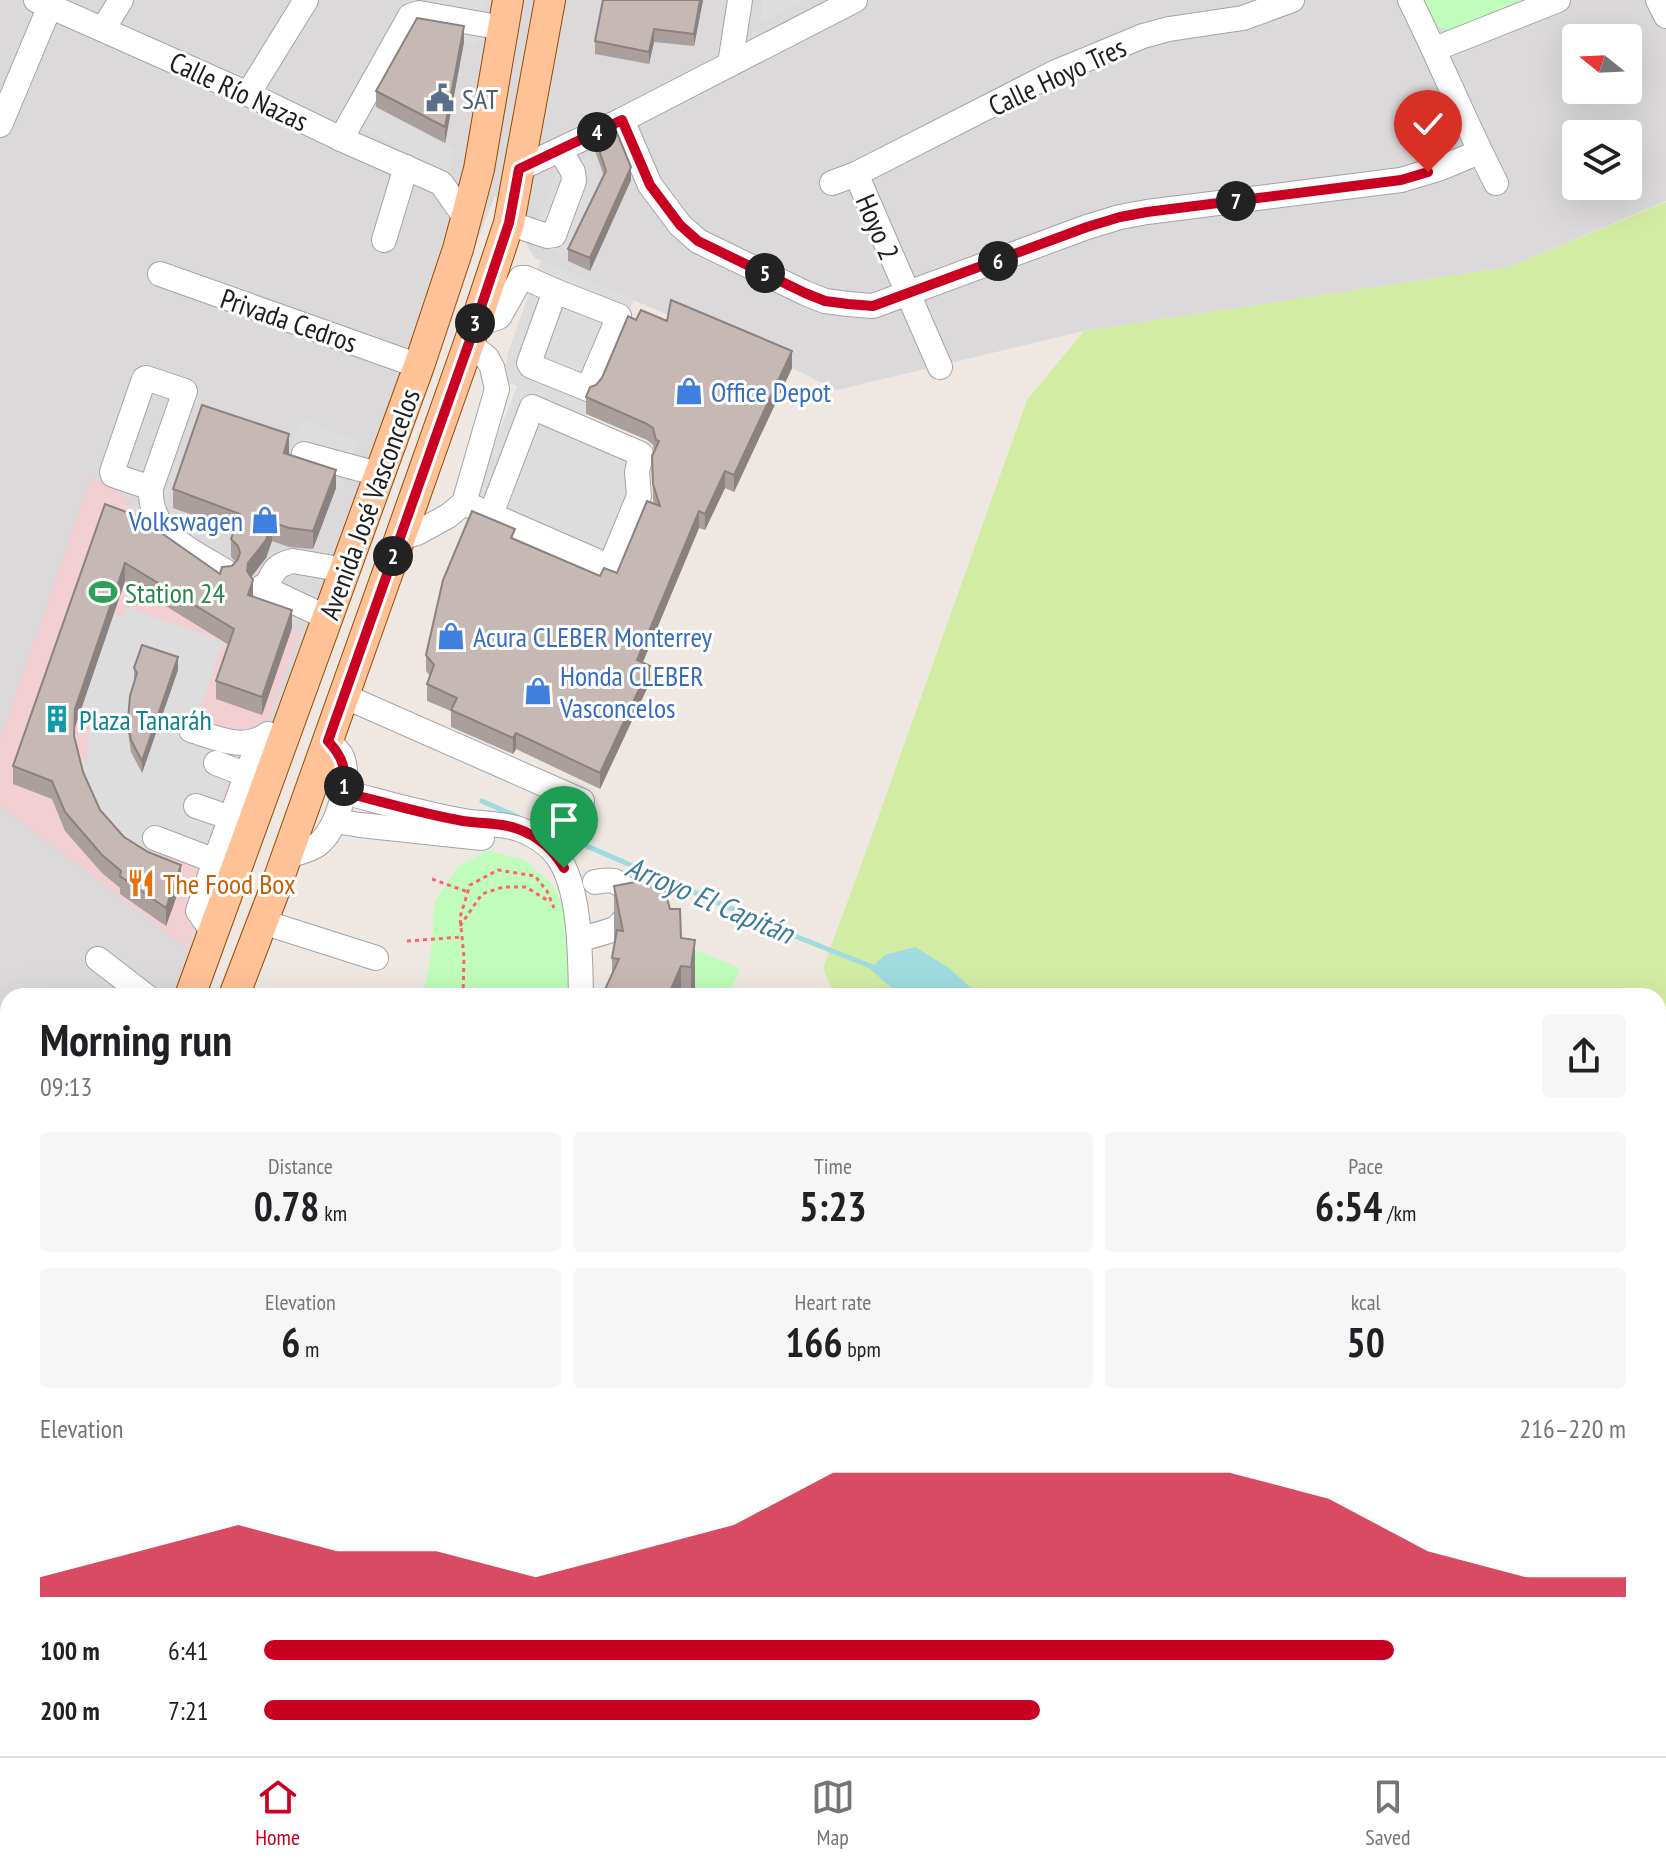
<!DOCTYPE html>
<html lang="en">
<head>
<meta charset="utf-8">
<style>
  :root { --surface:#fff; --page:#f6f6f6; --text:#202124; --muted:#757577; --line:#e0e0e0; --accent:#c90021 }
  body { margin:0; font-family:"PT Sans Narrow",sans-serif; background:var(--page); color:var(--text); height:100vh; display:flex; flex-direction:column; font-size:30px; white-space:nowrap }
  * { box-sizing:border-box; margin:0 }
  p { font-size:26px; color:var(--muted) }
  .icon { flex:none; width:44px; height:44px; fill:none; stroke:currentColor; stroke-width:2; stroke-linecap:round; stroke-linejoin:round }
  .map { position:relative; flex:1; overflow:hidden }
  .side { position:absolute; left:0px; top:988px; width:1666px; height:768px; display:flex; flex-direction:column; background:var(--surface); border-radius:24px 24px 0 0; box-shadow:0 8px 32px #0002 }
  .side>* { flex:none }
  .needle { width:52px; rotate:288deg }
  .controls { position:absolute; left:1562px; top:24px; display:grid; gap:16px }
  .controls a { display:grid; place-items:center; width:80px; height:80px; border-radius:8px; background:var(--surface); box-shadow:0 8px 32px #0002; font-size:40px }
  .pin { position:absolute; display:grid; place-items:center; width:68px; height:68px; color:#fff; margin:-82px -34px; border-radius:50% 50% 50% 0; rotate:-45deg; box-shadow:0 0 8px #0007 }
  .pin .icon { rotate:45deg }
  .km { position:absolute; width:40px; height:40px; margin:-20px; border-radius:50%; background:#222; color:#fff; font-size:22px; line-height:40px; text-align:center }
  .round { display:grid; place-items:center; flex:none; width:84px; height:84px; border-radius:8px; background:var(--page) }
  .overview { display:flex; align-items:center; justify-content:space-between; height:136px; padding:0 40px }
  h1 { font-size:44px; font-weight:700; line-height:60px }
  .metrics { display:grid; grid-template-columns:repeat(3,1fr); gap:12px; height:136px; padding:8px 40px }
  .metrics div { display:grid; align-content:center; border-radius:8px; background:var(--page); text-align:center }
  .metrics b { font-size:40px; font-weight:700 }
  .metrics small { font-size:22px; font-weight:400 }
  .metrics p { font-size:22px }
  .chart { height:224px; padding:16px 40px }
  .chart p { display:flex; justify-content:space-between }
  .chart svg { width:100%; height:144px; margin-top:8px; fill:var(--accent); opacity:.7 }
  ul { padding:0 40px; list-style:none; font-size:26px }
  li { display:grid; grid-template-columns:128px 96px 1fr; align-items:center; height:60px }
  li i { height:20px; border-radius:10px; background:var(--accent) }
  .menu { display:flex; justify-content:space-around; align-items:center; height:112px; border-top:2px solid var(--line); background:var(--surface); font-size:22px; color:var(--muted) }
  .menu a { display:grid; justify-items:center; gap:4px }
  .menu .selected { color:var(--accent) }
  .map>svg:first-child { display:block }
  .residential { fill:#dbd9da; fill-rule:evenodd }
  .commercial { fill:#f1cfd3 }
  .grass { fill:#d3eca4 }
  .park { fill:#c0fcbb }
  .parking { fill:#ddd }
  .water { fill:#9fdbdf }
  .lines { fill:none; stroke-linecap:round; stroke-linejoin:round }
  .stream { stroke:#9fdbdf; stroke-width:5 }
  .major-tunnel { stroke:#c5bfbb; stroke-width:30; stroke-dasharray:30 15; stroke-linecap:butt }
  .minor-casing { stroke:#a4a4a4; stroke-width:26 }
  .major-casing { stroke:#954b00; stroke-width:32 }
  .path { stroke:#ff626c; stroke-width:3; stroke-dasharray:4 4; stroke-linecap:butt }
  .minor { stroke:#fff; stroke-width:24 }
  .major { stroke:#ffc196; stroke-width:30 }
  .wall { fill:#aa9f9c }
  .shaded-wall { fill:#8b827f }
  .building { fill:#c6b9b5; stroke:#8b827f; stroke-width:2 }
  .route-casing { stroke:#fff; stroke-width:16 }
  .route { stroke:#c90021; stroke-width:10 }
  .labels { text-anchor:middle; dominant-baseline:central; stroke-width:6; stroke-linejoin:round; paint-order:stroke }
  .street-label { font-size:28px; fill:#1d1d1d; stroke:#fff }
  .service-label { font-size:28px; fill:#4e5e75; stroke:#fff; text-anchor:start }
  .shop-label { font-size:28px; fill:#366cbe; stroke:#fff; text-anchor:start }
  .leisure-label { font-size:28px; fill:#27864d; stroke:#fff; text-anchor:start }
  .culture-label { font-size:28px; fill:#0d838f; stroke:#fff; text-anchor:start }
  .food-label { font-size:28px; fill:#c56008; stroke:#fff; text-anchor:start }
  .water-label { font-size:30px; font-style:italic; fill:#3c7a99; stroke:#fff }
</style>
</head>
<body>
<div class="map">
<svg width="1666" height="1756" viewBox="0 0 1666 1756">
  <rect width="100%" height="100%" fill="#efe8e2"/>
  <path class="residential" d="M0,0h1666v201l-157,66 -425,64 -247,59 -45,-22 -257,-110 -40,-63 -310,801h-177v456l-8,21zM1576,38h52v52h-52zM1576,134h52v52h-52z"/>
  <polygon class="commercial" points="91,477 117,487 158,550 230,599 300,631 188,949 0,806 0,740"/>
  <g class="grass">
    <polygon points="1666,202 1666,1756 1150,1756 1152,1748 1658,1748 1658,996 835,996 823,968 868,846 1027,400 1084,331 1509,267"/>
    <polygon points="593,1748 830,1748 827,1756 590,1756"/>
  </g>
  <g class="park">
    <polygon points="1421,0 1524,0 1450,31 1435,26"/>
    <polygon points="488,850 524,860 552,884 573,923 575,996 423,996 431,953 435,901 458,867"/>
    <polygon points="643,929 740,968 729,996 680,996 614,966 612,952"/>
    <polygon points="878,1748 1152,1748 1150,1756 876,1756"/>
  </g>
  <g class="parking">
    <polygon points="405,0 486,0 476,45 415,35 374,106 454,149 447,172 344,120"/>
    <polygon points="763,0 806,0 760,24"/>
    <polygon points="590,155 600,179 564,256 542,245 533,231 558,170"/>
    <polygon points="541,260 634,300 582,423 659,458 648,482 651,494 647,517 617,590 517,558 528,533 469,509 517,386 503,381 508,352"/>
    <polygon points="302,420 359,440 342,488 284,471 289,453"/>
    <polygon points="127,607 223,642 196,721 244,738 200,864 150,846 145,861 101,820 79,760 88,757 90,711 81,710 114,614 124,617"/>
  </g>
  <polygon class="water" points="915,947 949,968 980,996 897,996 893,989 870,969 885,955"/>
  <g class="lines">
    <g class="stream">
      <polyline points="482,801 518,817"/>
      <polyline points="538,825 800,938 875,968"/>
      <polyline points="1658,1217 1666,1219"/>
    </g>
    <polyline class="major-tunnel" points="0,1651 8,1626"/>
    <defs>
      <g id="minor">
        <polyline points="36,0 248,94 341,139 441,183 467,220"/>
        <path d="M1410,0c30,60 55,123 86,183"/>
        <polyline points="1658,0 1666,16"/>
        <polyline points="103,29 121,0"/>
        <polyline points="1435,49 1558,0"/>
        <polyline points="730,64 740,0"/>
        <polyline points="248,94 306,0"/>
        <polyline points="622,120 650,185 680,225 698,241 805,293 825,301 848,304 873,306 1087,227 1120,217 1147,212 1401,180 1441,168 1479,152"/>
        <polyline points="0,125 50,6"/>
        <polyline points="341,139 410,16 419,13 503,28"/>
        <polyline points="519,169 622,120 855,0"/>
        <polyline points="856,174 940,367"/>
        <polyline points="832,183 856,174 1056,72 1143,36 1169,29 1243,18 1292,0"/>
        <polyline points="509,223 547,236 554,235 574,181 573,172 560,150"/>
        <polyline points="384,240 406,167"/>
        <polyline points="160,274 419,366"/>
        <polygon points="555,291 619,316 588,389 531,366 529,363"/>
        <polyline points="477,318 490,320 499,317 521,278 526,278 555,291"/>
        <polyline points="304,454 378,474"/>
        <path d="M151,488l-38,-13 -1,-3 32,-93 2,-1 39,13 -34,97c-3,45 41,63 74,83"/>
        <polyline points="464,503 608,566 611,564 639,496 637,472 641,454 532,407 491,514"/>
        <polyline points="400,538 417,533 448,516 464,503 497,389 492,367 487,358 469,343"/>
        <polyline points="262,587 328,618"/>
        <path d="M265,589c8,-16 9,-24 28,-28l52,9"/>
        <polyline points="344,696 582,801"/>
        <path d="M191,730c26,8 52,22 77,4"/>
        <polyline points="216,763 247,775"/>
        <path d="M343,792c40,10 80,22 121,29 18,3 37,2 55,8 15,6 30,15 39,28 23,33 22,100 23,139"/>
        <polyline points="196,806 231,818"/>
        <polyline points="335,821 360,825 482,838"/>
        <polyline points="155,838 215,861 198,911 213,932"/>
        <path d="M287,856c9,-3 22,-5 30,-11 20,-13 36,-69 24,-90 -3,-5 -9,-10 -13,-14"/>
        <polyline points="215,861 259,741"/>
        <polyline points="263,922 376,958"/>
        <path d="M580,939c8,-2 31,-8 36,-11 16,-11 19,-39 -2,-47 -5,-1 -14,0 -19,1"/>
        <polyline points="98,959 146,996"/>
        <polyline points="0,1138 8,1144"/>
        <polyline points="0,1278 8,1286"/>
        <polyline points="423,1748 449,1756"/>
        <polyline points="997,1748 1000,1756"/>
        <polyline points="171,1756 174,1748"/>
        <polyline points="197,1756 200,1748"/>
        <polyline points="390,1756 393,1748"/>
        <polyline points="513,1756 515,1748"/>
        <polyline points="572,1756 574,1748"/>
        <polyline points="838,1756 840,1748"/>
        <polyline points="866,1756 868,1748"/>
        <polyline points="911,1756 913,1748"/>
      </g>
      <g id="major">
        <polyline points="190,996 419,366 458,249 479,169 508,0"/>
        <polyline points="234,996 275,889 400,538 469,343 509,223 550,0"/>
        <polyline points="0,1498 8,1475"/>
        <polyline points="1,1557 8,1537"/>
        <polyline points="0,1733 8,1706"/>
      </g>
    </defs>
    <use href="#minor" class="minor-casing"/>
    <use href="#major" class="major-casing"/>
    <g class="path">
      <polyline points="432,879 468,892"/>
      <polyline points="460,926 482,894 503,887 526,887 550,902"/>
      <polyline points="407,941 462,937"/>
      <polyline points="463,993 488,996"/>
      <polyline points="463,996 464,957 460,917 470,885 498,870 535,876 547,891 554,908"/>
    </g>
    <use href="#minor" class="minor"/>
    <use href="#major" class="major"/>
  </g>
  <g class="wall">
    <polygon points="703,0 694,46 654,42 649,64 595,54 595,41"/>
    <polygon points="464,42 445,143 376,107 376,91"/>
    <polygon points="595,138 631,180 590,271 568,261 568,249 604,176 595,151"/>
    <polygon points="636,320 667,321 792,368 734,492 725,488 705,530 699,528 643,662 650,682 600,789 516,749 513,754 451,727 451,711 427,701 427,684 430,676 426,671 426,655 515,540 600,576 617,573 654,504 653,500 652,456 654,451 653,445 647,440 586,414 586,397 602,378"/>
    <polygon points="289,454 336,488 313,549 289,547 272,541 266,558 251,577 253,597 292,628 262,715 216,699 216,681 229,645 125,581 75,727 75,738 83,772 100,810 124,837 181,884 166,926 120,894 120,888 102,873 65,831 52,799 13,784 13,766 105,504 220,574 236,562 231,557 231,539 234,530 173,508 173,489"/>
    <polygon points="134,668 178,670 142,773 131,752 128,732 128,720 134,681"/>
    <polygon points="614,886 670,909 681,938 695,940 695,996 602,996 612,974 612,958 614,947"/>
    <polygon points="106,1748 162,1748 162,1756 128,1756"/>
    <polygon points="278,1748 360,1748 358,1756 302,1756"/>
  </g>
  <g class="shaded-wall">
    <polygon points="700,0 703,0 694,46 694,34"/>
    <polygon points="464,26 464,42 445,143 445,127"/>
    <polygon points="654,29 654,42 649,64 649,52"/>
    <polygon points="631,167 631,180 590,271 590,258"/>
    <polygon points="792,351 792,368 734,492 734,475"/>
    <polygon points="289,434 289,453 284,471 284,453"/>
    <polygon points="336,470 336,488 313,549 313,531"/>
    <polygon points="725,471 725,488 705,530 705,514"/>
    <polygon points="699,511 699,528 637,676 637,660"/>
    <polygon points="272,522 272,541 266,558 248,581 248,563"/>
    <polygon points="125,563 125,581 75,727 75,709"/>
    <polygon points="253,580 253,599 248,595"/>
    <polygon points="292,610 292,628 262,715 262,697"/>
    <polygon points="178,657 178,670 142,773 142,761"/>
    <polygon points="650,666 650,682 600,789 600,773"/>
    <polygon points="516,733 516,749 513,754 513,738"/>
    <polygon points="181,865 181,884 166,926 166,908"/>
    <polygon points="695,940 695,996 691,996 691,967"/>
    <polygon points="681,966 681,996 668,996"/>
    <polygon points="346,1748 360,1748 358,1756 346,1756"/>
    <polygon points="1130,1748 1134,1748 1132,1756 1128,1756"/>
  </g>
  <g class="building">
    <polygon points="603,0 700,0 694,34 654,29 649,52 595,41"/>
    <polygon points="417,18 464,26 445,127 376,91"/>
    <polygon points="615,128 631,167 590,258 568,249 606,171 595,138"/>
    <polygon points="671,300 792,351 734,475 725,471 705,514 699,511 637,660 650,666 600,773 516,733 513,738 451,710 457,698 427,684 434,665 426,655 443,580 472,511 515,529 511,538 600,576 604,568 617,573 647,501 660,506 653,484 652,456 659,441 656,440 653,428 647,424 586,397 590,387 596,385 602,378 628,316 636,320 641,310 667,321"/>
    <polygon points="202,405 289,434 284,453 336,470 313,531 289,528 272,522 266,540 248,563 247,571 253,580 248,595 292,610 262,697 216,681 234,629 125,563 75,709 74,736 83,772 100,810 124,837 148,852 181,865 166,908 120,876 121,871 102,855 65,812 52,781 13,766 105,504 137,516 220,574 222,567 232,566 238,559 240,553 238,546 231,539 240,514 173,489"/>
    <polygon points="142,645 178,657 142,761 131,740 128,720 130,696 137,673 134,668"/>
    <polygon points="661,877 670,909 680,909 681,938 695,940 691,967 681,966 668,996 656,995 656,996 602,996 619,959 612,958 617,930 623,931 614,886"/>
    <polygon points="922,1748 972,1748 971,1756 919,1756"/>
    <polygon points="1031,1748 1130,1748 1128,1756 1031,1756"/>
  </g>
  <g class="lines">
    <defs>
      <path id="route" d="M564,868c-11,-19 -26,-32 -46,-39 -17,-7 -36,-5 -55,-8 -40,-7 -80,-19 -120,-29 2,-25 2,-32 -15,-51l141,-398 40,-120 10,-54 103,-49 28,65 30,40 18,16 107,52 20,8 23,3 25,2 214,-79 33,-10 27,-5 254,-32 27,-8"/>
    </defs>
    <use href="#route" class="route-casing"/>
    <use href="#route" class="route"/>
  </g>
  <defs>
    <symbol id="civic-bare" viewBox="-9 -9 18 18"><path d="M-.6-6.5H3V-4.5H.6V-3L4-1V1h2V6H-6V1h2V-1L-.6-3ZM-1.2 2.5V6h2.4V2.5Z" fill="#5c6f8a" stroke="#fff" stroke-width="2.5" paint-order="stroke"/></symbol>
    <symbol id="shop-bare" viewBox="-9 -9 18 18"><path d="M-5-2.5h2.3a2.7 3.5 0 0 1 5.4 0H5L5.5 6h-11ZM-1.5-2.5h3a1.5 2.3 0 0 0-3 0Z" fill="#3f7fe0" stroke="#fff" stroke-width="2.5" paint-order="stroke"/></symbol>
    <symbol id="stadium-bare" viewBox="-9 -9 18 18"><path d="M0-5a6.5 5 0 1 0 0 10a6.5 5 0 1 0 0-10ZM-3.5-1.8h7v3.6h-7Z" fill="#2e9e5b" stroke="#fff" stroke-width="2.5" paint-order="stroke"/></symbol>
    <symbol id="building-bare" viewBox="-9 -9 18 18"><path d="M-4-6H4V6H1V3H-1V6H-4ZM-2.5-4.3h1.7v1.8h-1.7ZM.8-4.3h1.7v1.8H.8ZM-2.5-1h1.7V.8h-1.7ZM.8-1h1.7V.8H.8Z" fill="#0f9aa8" stroke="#fff" stroke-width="2.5" paint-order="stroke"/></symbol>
    <symbol id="restaurant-bare" viewBox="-9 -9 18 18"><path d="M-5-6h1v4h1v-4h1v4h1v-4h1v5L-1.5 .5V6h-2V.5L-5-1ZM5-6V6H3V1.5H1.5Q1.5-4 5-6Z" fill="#e8710a" stroke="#fff" stroke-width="2.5" paint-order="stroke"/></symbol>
  </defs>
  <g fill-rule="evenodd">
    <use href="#civic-bare" x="420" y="78" width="40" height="40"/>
    <use href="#shop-bare" x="669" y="371" width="40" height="40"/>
    <use href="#shop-bare" x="245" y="500" width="40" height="40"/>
    <use href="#stadium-bare" x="83" y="572" width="40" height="40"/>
    <use href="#shop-bare" x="431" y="616" width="40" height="40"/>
    <use href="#shop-bare" x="518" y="671" width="40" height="40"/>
    <use href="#building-bare" x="37" y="699" width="40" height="40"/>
    <use href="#restaurant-bare" x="121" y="863" width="40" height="40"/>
  </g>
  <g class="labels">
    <g class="street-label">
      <text transform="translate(1057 76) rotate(-25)">Calle Hoyo Tres</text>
      <text transform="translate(239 91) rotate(25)">Calle Río Nazas</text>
      <text transform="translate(878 227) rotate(67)">Hoyo 2</text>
      <text transform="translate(289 320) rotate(19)">Privada Cedros</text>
      <text transform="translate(369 504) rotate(-70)">Avenida José Vasconcelos</text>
    </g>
    <g class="service-label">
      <text x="462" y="98">SAT</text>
    </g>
    <g class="shop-label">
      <text x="711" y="391">Office Depot</text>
      <text x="243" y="520" text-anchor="end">Volkswagen</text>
      <text x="473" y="636">Acura CLEBER Monterrey</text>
      <text x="560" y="675">Honda CLEBER<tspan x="560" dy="32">Vasconcelos</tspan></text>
    </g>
    <g class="leisure-label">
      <text x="125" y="592">Station 24</text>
    </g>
    <g class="culture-label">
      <text x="79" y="719">Plaza Tanaráh</text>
    </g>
    <g class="food-label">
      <text x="163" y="883">The Food Box</text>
    </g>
    <g class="water-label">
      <text transform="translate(710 899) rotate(23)">Arroyo El Capitán</text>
    </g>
  </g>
</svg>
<div class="controls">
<a><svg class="needle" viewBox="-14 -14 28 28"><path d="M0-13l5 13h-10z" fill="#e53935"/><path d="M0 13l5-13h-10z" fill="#757577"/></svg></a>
<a><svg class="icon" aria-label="layers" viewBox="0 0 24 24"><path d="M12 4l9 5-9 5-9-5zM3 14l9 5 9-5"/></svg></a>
</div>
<div class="pin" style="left:564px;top:868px;background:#1e9e55"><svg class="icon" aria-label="arrive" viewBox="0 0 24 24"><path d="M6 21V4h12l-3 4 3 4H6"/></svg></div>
<div class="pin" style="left:1428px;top:172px;background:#d93025"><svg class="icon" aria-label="check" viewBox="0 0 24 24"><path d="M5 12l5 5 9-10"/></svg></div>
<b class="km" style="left:344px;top:786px">1</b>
<b class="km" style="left:393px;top:556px">2</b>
<b class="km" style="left:475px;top:323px">3</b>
<b class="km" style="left:597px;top:132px">4</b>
<b class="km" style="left:765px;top:273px">5</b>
<b class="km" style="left:998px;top:261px">6</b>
<b class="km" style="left:1236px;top:201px">7</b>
<section class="side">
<div class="overview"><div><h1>Morning run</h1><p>09:13</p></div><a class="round"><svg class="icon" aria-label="share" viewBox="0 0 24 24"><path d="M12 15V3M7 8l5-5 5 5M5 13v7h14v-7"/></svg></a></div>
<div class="metrics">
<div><p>Distance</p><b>0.78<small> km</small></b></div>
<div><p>Time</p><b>5:23</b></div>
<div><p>Pace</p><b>6:54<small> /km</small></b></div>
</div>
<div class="metrics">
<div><p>Elevation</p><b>6<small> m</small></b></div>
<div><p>Heart rate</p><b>166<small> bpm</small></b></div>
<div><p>kcal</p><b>50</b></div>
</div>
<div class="chart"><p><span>Elevation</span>216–220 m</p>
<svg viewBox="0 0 160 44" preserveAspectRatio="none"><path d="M0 44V38L10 30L20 22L30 30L40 30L50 38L60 30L70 22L80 6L90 6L100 6L110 6L120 6L130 14L140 30L150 38L160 38V44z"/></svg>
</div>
<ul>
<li><b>100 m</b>6:41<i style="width:83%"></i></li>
<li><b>200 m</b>7:21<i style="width:57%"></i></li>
</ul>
</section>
</div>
<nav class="menu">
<a class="selected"><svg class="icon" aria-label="home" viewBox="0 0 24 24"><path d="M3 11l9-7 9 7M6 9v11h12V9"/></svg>Home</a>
<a><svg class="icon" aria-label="map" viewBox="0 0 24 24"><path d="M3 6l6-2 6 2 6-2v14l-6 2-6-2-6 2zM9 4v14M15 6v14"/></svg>Map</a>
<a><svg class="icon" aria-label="saved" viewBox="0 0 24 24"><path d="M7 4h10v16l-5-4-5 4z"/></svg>Saved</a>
</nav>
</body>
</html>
